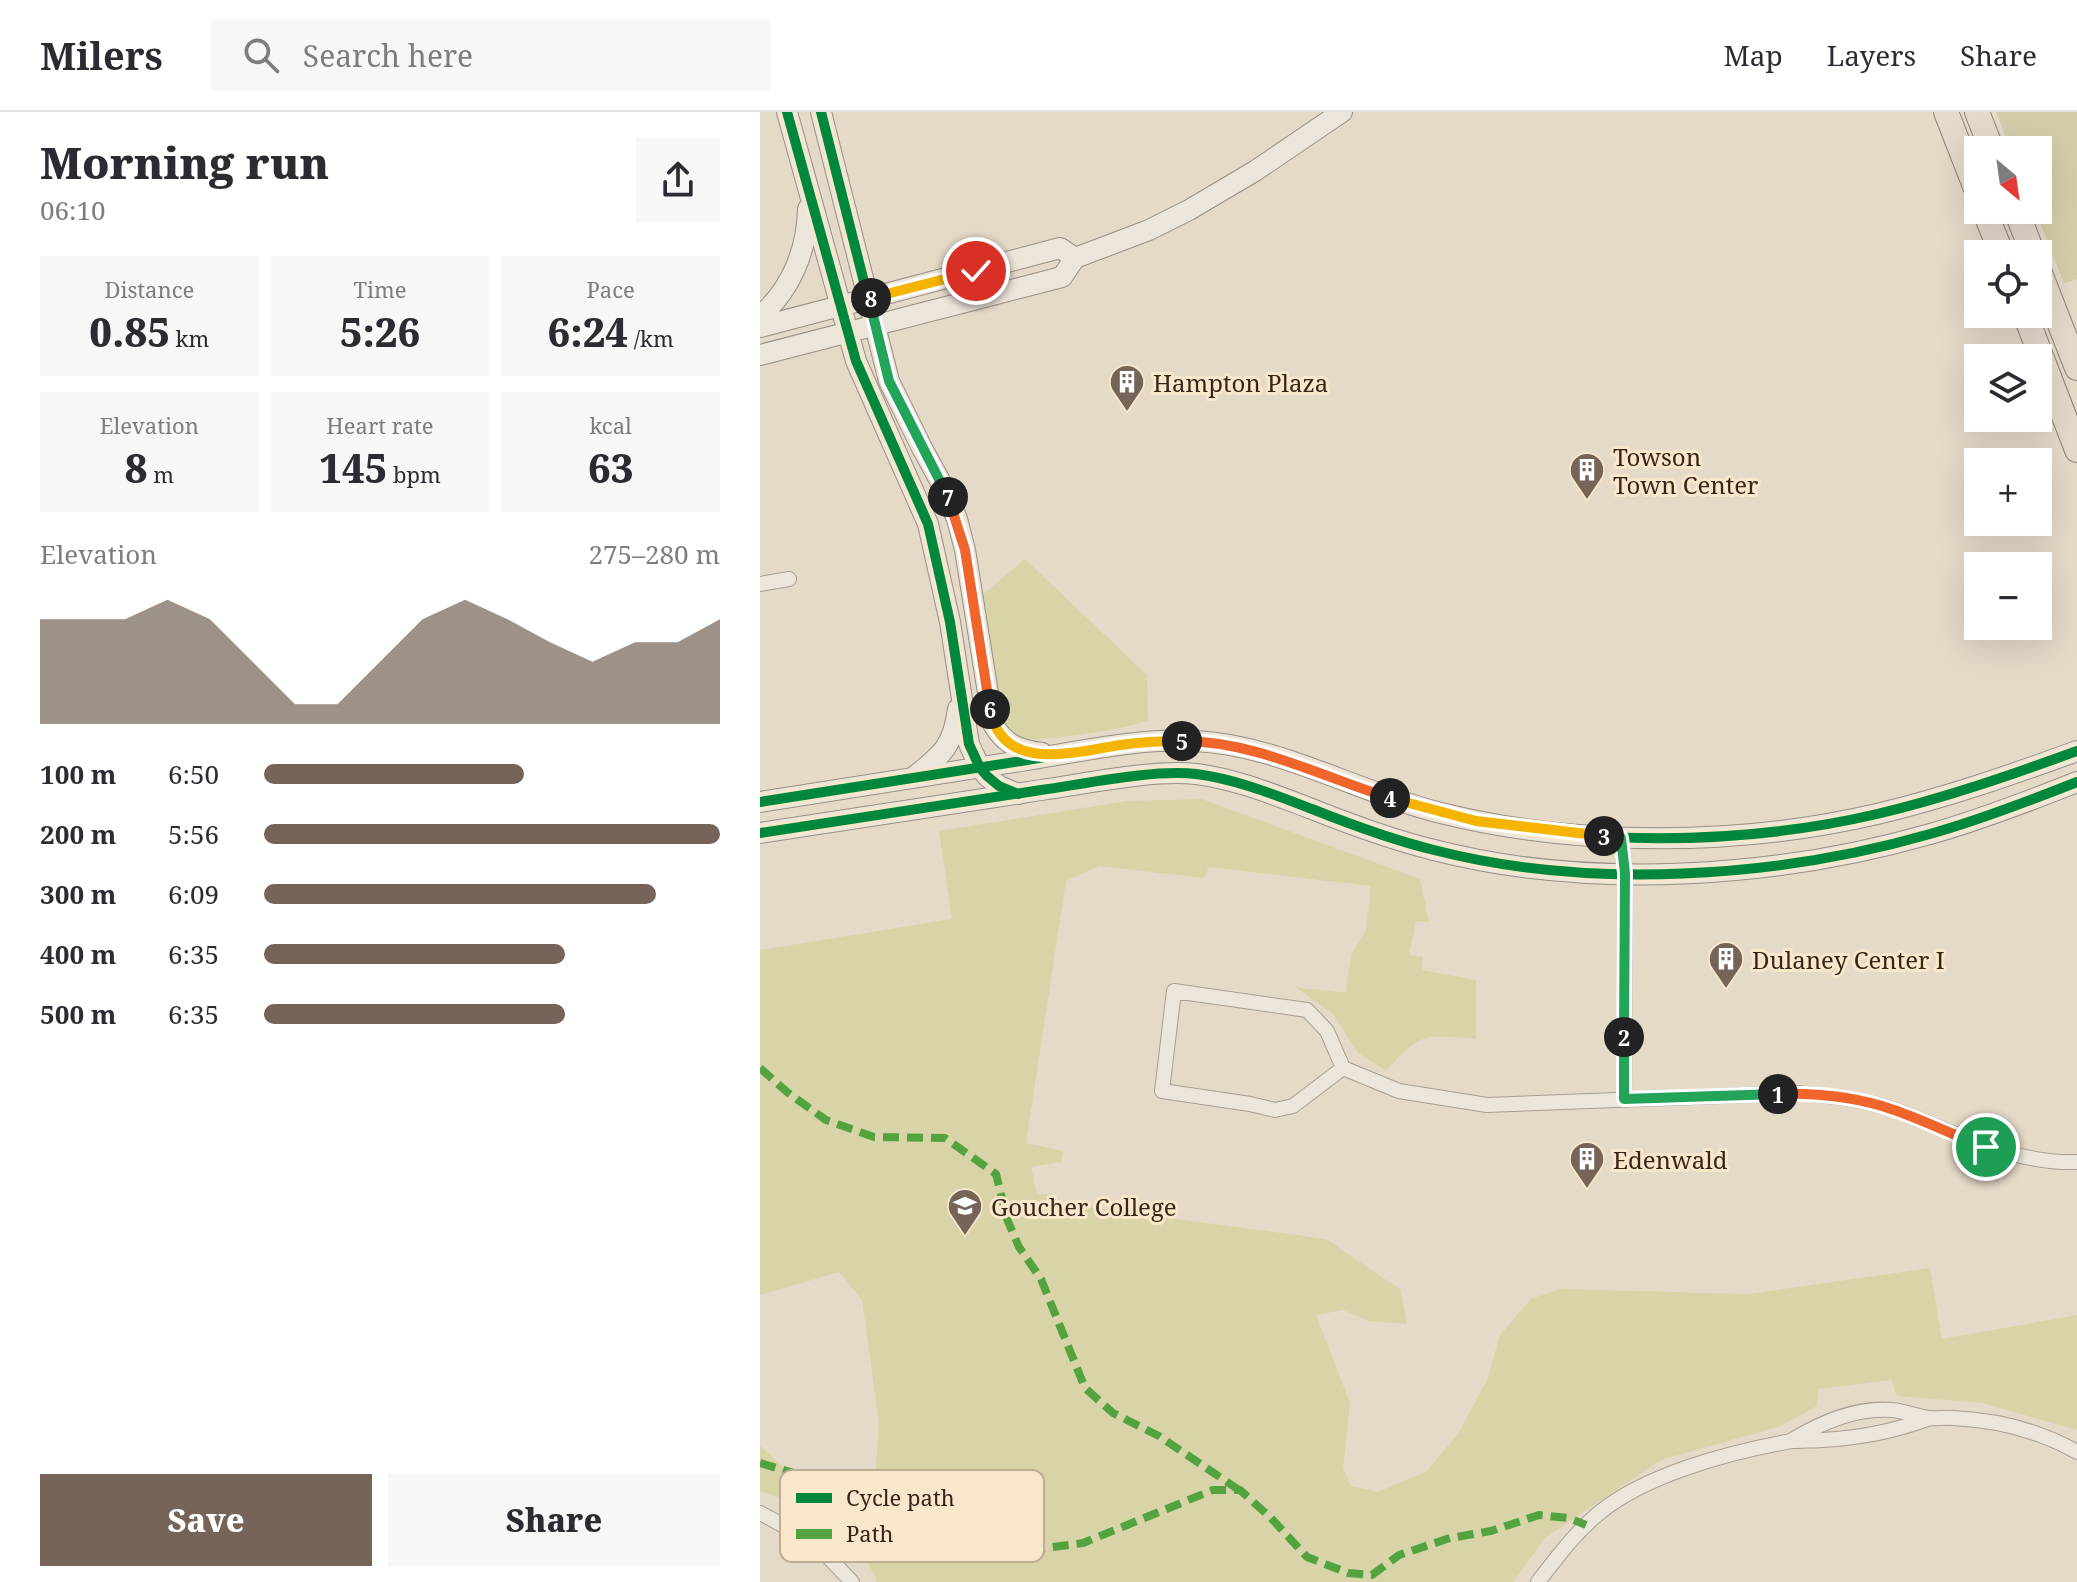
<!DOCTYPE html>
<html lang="en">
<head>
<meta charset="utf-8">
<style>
  :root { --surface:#fff; --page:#f7f7f7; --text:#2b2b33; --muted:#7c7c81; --line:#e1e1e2; --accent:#756457 }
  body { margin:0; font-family:"Noto Serif",serif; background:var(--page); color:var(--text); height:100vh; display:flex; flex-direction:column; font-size:30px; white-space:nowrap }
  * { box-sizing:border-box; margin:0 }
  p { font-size:26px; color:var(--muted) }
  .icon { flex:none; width:44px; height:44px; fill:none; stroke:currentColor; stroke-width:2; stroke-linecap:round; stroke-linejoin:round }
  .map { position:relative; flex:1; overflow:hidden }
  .side { display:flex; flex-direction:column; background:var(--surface); width:760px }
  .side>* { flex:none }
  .needle { width:52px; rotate:151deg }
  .tools { position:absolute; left:1204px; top:24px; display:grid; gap:16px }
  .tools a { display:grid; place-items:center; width:88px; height:88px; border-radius:0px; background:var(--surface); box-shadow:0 8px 32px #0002; font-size:40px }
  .pin { position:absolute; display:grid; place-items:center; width:68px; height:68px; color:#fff; margin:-34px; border:4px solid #fff; border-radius:50%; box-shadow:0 2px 8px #0007 }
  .km { position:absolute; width:40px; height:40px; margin:-20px; border-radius:50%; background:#222; color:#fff; font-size:22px; line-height:40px; text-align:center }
  .round { display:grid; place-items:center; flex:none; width:84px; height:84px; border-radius:0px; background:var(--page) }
  .summary { display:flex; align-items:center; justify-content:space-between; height:136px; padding:0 40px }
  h1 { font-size:44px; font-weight:800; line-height:60px }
  .stats { display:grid; grid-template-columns:repeat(3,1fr); gap:12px; height:136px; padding:8px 40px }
  .stats div { display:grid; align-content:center; border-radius:0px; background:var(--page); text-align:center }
  .stats b { font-size:40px; font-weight:800 }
  .stats small { font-size:22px; font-weight:400 }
  .stats p { font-size:22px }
  .chart { height:224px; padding:16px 40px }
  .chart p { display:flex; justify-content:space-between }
  .chart svg { width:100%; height:144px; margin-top:8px; fill:var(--accent); opacity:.7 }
  .button { display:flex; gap:16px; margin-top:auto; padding:16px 40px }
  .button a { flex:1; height:92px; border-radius:0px; background:var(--accent); color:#fff; font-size:32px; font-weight:800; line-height:92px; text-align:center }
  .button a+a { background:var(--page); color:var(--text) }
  ul { padding:0 40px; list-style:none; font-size:26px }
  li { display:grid; grid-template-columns:128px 96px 1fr; align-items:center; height:60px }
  li i { height:20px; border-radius:10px; background:var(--accent) }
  header { display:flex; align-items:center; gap:48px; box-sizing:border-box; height:112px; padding:0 40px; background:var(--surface); border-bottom:2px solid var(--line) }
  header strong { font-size:38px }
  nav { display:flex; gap:44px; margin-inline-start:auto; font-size:28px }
  .search { width:560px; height:72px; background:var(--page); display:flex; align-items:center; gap:20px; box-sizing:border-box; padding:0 28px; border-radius:0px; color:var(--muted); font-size:30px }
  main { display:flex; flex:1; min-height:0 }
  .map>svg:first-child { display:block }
  .green { fill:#d9d4a8 }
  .cemetery { fill:#d2cda9 }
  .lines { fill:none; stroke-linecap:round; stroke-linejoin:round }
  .minor-casing { stroke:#a99e92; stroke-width:16 }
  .secondary-casing { stroke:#998e82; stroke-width:22 }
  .primary-casing { stroke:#8f8378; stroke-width:26 }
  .minor { stroke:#ece5da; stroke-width:14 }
  .secondary { stroke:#ece5da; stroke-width:20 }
  .primary { stroke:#e4dacb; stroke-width:24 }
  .quiet { stroke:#53a340; stroke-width:8; stroke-dasharray:16 8; stroke-linecap:butt }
  .cycleway-casing { stroke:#f8e7cb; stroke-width:15 }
  .cycleway { stroke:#00873e; stroke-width:10 }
  .split-1-casing { stroke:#fff; stroke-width:16 }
  .split-2-casing { stroke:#fff; stroke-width:16 }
  .split-3-casing { stroke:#fff; stroke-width:16 }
  .split-4-casing { stroke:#fff; stroke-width:16 }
  .split-5-casing { stroke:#fff; stroke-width:16 }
  .split-6-casing { stroke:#fff; stroke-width:16 }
  .split-7-casing { stroke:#fff; stroke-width:16 }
  .split-8-casing { stroke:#fff; stroke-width:16 }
  .split-9-casing { stroke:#fff; stroke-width:16 }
  .split-1 { stroke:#f0652b; stroke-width:10 }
  .split-2 { stroke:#22a559; stroke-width:10 }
  .split-3 { stroke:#22a559; stroke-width:10 }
  .split-4 { stroke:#f5b400; stroke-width:10 }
  .split-5 { stroke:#f0652b; stroke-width:10 }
  .split-6 { stroke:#f5b400; stroke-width:10 }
  .split-7 { stroke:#f0652b; stroke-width:10 }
  .split-8 { stroke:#22a559; stroke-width:10 }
  .split-9 { stroke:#f5b400; stroke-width:10 }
  .labels { text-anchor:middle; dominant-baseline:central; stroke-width:6; stroke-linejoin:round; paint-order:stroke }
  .poi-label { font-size:24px; fill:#38251a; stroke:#f8e7cb; text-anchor:start }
  .key { fill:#f8e7cb; stroke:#bead96; stroke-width:2 }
  .key-label { font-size:22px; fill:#38251a }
</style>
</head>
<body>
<header>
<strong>Milers</strong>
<div class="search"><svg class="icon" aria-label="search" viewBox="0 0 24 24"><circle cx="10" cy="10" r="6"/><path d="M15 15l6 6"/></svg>Search here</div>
<nav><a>Map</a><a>Layers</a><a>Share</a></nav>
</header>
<main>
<section class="side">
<div class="summary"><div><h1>Morning run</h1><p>06:10</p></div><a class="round"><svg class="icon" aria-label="share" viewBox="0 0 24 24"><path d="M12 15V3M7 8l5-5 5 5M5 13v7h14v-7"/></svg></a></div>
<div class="stats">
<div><p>Distance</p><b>0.85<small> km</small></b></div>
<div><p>Time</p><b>5:26</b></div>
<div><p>Pace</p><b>6:24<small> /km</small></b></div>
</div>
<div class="stats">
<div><p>Elevation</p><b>8<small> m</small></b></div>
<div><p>Heart rate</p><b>145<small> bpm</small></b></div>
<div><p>kcal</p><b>63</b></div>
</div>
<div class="chart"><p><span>Elevation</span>275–280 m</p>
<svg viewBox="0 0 160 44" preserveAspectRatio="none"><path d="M0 44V12L10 12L20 12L30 6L40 12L50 25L60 38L70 38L80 25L90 12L100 6L110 12L120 19L130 25L140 19L150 19L160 12V44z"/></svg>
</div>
<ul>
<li><b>100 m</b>6:50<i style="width:57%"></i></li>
<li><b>200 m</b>5:56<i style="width:100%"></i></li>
<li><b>300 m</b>6:09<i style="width:86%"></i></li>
<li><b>400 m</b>6:35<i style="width:66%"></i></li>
<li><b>500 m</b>6:35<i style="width:66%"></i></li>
</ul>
<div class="button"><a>Save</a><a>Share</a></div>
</section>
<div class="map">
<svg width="1317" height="1470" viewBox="0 0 1317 1470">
  <rect width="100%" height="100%" fill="#e5d9c8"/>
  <g class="green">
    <path d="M265,447l122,116 1,46c-41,11 -95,20 -137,18l-8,-11 -22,-132z"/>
    <path d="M442,687l218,80 9,43 -13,-1 -7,34 14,2 -1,13 54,10v59c-51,-4 -55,-8 -90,32l-28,-18 -25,-39 -38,-27 51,6 5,-38 15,-25 5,-44 -162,-19 -5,11 -105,-12 -33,15 -40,262 37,8 -2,11 -30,5 6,27h13v8l276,37 75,51 6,34 -38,-3 -26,-11 -27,5 34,88 -7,65 8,18 27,6 49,-21 32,-39 28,-52 13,-45 31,-36 29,-10 189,5 181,-26 12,71 135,-24v115l-95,-27 -85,-7 -6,-16 -72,9 -2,17 -36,20 -120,34 -116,78 -32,44h-636l-15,-30 11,-34 6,-96 -17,-122 -23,-28 -79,23v-345l192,-31 -13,-88 188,-30z"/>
    <polygon points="0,1334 58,1386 35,1391 0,1379"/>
  </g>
  <polygon class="cemetery" points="1236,0 1317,0 1317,167 1304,171 1275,98 1278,98 1278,38 1251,38"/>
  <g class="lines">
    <defs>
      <g id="minor">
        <polyline points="0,472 29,467"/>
        <polyline points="861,726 865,761 864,987"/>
        <path d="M583,956l-50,38 -18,4 -25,-6 -88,-13 12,-100 133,19 20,21 16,37 56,23 88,14 312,-12c32,3 65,6 96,17 60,22 116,54 182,52"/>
        <path d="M1032,1328c30,-18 64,-33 100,-30 12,1 24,6 36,8 8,1 17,-1 25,0 44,2 85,12 124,34"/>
        <polyline points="0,1401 54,1430 92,1470"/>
        <path d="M778,1470c19,-25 37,-49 61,-69 46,-38 128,-60 187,-71 12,-2 24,-1 36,-2 37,-2 74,-9 108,-22"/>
      </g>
      <g id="secondary">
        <polyline points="27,0 96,249 168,412 190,510 209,632 220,656 227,664 239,674 258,682"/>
        <path d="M61,0l68,269 33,67 23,42 12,29 8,31 28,174c12,21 26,26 49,29"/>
        <path d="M0,204c31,-26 47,-66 48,-107"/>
        <polyline points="0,215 300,136 315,146"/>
        <polyline points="0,243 302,165 315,146 389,118 429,98 495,59 582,0"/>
        <path d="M155,664c28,-22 38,-30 43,-67"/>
        <path d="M0,690c87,-13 174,-27 261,-41 57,-9 116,-23 174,-20 85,4 164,52 246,72 137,34 299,33 436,1 68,-16 134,-39 200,-63"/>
        <path d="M0,721c94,-14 188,-28 281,-43 43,-6 113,-21 155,-16 40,5 79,21 116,35 40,16 81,31 122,41 155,40 343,28 496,-16 50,-14 99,-33 147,-52"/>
      </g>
      <g id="primary">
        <polyline points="1186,0 1218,82"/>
        <polyline points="1217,0 1232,38"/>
        <polyline points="1224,98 1242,142"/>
        <polyline points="1256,98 1273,142"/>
        <polyline points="1278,156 1317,256"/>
        <polyline points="1265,202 1317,338"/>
      </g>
    </defs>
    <use href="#minor" class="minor-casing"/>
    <use href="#secondary" class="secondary-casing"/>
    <use href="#primary" class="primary-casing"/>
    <use href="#minor" class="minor"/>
    <use href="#secondary" class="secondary"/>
    <use href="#primary" class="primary"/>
    <g class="quiet">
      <polyline points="0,956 27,980 66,1008 114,1025 185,1026 236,1062 247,1107 259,1135 281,1167 325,1276 353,1301 399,1324 479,1378"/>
      <polyline points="0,1351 84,1376 171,1426 204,1438 278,1437 323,1431 453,1378 480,1378 511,1406 547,1445 588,1461 612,1463 639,1443 690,1426 731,1419 779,1403 809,1406 826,1413"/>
    </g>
    <defs>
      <g id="cycleway">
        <polyline points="27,0 96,249 168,412 190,510 209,632 220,656 227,664 239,674 258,682"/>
        <path d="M61,0l68,269 33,67 23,42 12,29 8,31 28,174c12,21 26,26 49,29"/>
        <path d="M0,690c87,-13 174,-27 261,-41 57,-9 116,-23 174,-20 85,4 164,52 246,72 137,34 299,33 436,1 68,-16 134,-39 200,-63"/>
        <path d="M0,721c94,-14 188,-28 281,-43 43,-6 113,-21 155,-16 40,5 79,21 116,35 40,16 81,31 122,41 155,40 343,28 496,-16 50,-14 99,-33 147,-52"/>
      </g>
    </defs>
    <use href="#cycleway" class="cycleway-casing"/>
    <use href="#cycleway" class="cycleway"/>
  </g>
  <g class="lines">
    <defs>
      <path id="split-1" d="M1018,982c39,-1 79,3 116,16 32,11 61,26 92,37"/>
      <polyline id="split-2" points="864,925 864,987 1018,982"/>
      <polyline id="split-3" points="844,724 861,726 865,761 864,925"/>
      <polyline id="split-4" points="630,686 716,709 844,724"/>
      <path id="split-5" d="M422,629c73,0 140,36 208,57"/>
      <path id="split-6" d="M230,597c12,65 84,43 130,36 21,-3 41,-4 62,-4"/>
      <polyline id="split-7" points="188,385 205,438 230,597"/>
      <polyline id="split-8" points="111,186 109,187 129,269 188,385"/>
      <polyline id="split-9" points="111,186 216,159"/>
    </defs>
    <use href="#split-1" class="split-1-casing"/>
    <use href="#split-2" class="split-2-casing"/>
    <use href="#split-3" class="split-3-casing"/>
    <use href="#split-4" class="split-4-casing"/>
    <use href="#split-5" class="split-5-casing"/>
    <use href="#split-6" class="split-6-casing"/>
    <use href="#split-7" class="split-7-casing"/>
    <use href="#split-8" class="split-8-casing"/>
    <use href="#split-9" class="split-9-casing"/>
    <use href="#split-1" class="split-1"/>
    <use href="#split-2" class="split-2"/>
    <use href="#split-3" class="split-3"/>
    <use href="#split-4" class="split-4"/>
    <use href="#split-5" class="split-5"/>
    <use href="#split-6" class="split-6"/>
    <use href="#split-7" class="split-7"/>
    <use href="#split-8" class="split-8"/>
    <use href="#split-9" class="split-9"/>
  </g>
  <defs>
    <symbol id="building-pin" viewBox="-11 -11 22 30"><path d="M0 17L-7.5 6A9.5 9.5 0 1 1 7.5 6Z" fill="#756457" stroke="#f8e7cb"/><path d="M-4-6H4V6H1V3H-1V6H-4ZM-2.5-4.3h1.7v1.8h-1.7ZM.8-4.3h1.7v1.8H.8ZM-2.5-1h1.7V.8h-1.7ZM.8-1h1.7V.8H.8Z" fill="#fff"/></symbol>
    <symbol id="university-pin" viewBox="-11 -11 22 30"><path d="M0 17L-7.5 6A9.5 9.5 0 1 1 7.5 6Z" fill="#756457" stroke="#f8e7cb"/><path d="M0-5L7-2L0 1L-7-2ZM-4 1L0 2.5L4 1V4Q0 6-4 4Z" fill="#fff"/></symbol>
  </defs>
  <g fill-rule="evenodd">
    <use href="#building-pin" x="347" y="250" width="40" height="54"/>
    <use href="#building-pin" x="807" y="338" width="40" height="54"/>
    <use href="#building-pin" x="946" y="827" width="40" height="54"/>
    <use href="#building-pin" x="807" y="1027" width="40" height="54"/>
    <use href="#university-pin" x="185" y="1074" width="40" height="54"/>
  </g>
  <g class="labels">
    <g class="poi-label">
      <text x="393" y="270">Hampton Plaza</text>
      <text x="853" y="344">Towson<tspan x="853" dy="28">Town Center</tspan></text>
      <text x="992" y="847">Dulaney Center I</text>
      <text x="853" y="1047">Edenwald</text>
      <text x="231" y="1094">Goucher College</text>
    </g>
  </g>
  <rect x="20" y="1358" width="264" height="92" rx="12" class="key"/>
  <rect x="36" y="1381" width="36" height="10" fill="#00873e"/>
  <rect x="36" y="1417" width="36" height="10" fill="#53a340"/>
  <g class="key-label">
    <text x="86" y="1394">Cycle path</text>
    <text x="86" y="1430">Path</text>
  </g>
</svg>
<div class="tools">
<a><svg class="needle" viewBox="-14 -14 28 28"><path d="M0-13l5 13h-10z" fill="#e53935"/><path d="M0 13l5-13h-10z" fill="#7c7c81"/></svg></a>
<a><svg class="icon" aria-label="locate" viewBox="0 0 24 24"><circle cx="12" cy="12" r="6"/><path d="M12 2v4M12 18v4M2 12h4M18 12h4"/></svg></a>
<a><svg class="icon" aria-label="layers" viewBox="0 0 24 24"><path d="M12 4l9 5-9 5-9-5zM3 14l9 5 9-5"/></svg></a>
<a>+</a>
<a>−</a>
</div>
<div class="pin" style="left:1226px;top:1035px;background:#1e9e55"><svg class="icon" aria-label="arrive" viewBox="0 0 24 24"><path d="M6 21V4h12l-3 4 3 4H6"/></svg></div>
<div class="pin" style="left:216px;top:159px;background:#d93025"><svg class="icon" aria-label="check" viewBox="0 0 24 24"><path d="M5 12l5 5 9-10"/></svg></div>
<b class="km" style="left:1018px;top:982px">1</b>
<b class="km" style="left:864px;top:925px">2</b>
<b class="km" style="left:844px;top:724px">3</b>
<b class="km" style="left:630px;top:686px">4</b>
<b class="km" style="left:422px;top:629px">5</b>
<b class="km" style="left:230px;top:597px">6</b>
<b class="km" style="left:188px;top:385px">7</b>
<b class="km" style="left:111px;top:186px">8</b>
</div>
</main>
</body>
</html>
